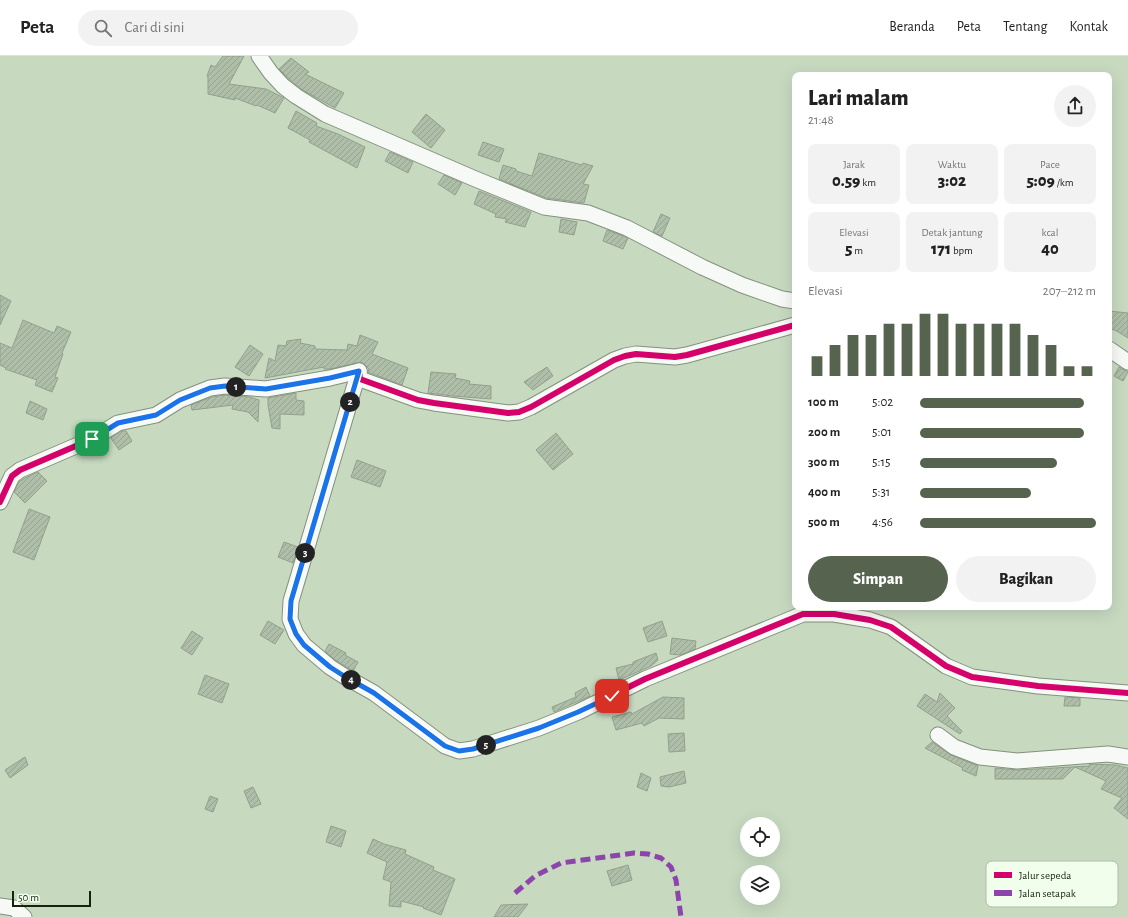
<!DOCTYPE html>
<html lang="id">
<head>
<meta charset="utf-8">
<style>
  :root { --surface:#fff; --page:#f2f2f2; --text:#222; --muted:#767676; --line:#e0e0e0; --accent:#55634f }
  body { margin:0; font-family:"Alegreya Sans",sans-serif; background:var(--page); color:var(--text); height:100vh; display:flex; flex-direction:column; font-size:15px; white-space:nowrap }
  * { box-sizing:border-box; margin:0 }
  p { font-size:13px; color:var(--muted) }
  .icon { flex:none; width:22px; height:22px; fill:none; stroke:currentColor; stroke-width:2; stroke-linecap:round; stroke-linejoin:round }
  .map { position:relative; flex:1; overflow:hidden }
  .side { position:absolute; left:792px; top:16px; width:320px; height:538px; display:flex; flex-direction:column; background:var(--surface); border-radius:8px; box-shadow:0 4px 16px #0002 }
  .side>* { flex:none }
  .buttons { position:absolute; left:740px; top:761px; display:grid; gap:8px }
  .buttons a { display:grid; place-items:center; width:40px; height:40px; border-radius:50%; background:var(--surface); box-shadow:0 4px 16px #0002; font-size:20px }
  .scale { position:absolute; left:12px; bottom:10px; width:79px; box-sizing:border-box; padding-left:4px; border:2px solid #172312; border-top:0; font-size:11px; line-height:14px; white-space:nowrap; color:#172312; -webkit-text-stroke:3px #f0feeb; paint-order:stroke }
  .pin { position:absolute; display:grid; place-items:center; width:34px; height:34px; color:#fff; margin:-17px; border-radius:8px; box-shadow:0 2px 6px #0006 }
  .km { position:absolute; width:20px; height:20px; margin:-10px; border-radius:50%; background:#222; color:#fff; font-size:11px; line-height:20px; text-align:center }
  .round { display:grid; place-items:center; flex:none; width:42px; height:42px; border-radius:21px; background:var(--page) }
  .head { display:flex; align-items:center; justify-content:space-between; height:68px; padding:0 16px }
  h1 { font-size:22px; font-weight:800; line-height:30px }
  .metrics { display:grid; grid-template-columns:repeat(3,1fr); gap:6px; height:68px; padding:4px 16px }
  .metrics div { display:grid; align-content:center; border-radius:8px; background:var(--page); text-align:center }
  .metrics b { font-size:17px; font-weight:800 }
  .metrics small { font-size:11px; font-weight:400 }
  .metrics p { font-size:11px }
  .chart { height:112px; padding:8px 16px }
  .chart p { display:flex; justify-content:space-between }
  .chart svg { width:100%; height:72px; margin-top:4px; stroke:var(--accent); stroke-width:6 }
  .cta { display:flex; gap:8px; margin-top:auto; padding:8px 16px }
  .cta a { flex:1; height:46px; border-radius:24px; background:var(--accent); color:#fff; font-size:16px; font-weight:800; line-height:46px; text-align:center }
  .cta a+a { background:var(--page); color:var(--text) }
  ul { padding:0 16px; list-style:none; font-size:13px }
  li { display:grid; grid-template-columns:64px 48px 1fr; align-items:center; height:30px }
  li i { height:10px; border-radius:5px; background:var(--accent) }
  header { display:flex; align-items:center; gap:24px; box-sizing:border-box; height:56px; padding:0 20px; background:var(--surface); border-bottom:1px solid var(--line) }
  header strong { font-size:19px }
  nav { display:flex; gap:22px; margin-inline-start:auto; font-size:14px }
  .search { width:280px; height:36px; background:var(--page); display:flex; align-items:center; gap:10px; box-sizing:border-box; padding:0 14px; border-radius:22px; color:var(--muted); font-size:15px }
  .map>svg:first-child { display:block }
  .building { fill:url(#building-hatch); stroke:#92a08c }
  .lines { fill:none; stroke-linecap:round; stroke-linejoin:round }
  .minor-casing { stroke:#83917d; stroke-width:17 }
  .minor { stroke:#f7f9f6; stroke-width:15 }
  .quiet { stroke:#8e44ad; stroke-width:5; stroke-dasharray:10 5; stroke-linecap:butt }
  .cycleway-casing { stroke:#f0feeb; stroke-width:8 }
  .cycleway { stroke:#d6006c; stroke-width:6 }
  .route-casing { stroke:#fff; stroke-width:8 }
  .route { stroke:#1a73e8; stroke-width:5 }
  .key { fill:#f0feeb; stroke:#afbcaa; stroke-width:1 }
  .key-label { font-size:11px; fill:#172312 }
</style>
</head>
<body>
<header>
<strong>Peta</strong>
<div class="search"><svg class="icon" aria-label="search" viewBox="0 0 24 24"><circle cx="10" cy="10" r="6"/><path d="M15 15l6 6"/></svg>Cari di sini</div>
<nav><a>Beranda</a><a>Peta</a><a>Tentang</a><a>Kontak</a></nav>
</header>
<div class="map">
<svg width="1128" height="861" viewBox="0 0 1128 861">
  <defs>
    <pattern id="building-hatch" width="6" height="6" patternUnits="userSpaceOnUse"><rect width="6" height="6" fill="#aebea8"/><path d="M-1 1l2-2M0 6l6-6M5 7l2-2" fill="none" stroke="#95a390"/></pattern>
  </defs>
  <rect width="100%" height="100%" fill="#c7dac0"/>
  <g class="building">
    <polygon points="223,0 244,0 229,28 266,33 284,42 275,57 257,49 256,50 235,42 235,44 208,38 208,21 207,20 211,9 215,11"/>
    <polygon points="291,2 309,16 305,18 344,37 335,52 301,33 289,23 279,13"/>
    <polygon points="296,55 317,67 316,70 338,78 365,91 357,112 309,86 310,84 288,72"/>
    <polygon points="426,58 445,74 431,92 412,76"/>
    <polygon points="483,86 504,93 499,106 478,99"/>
    <polygon points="390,96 413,106 408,117 385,105"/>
    <polygon points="539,97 582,109 583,107 593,110 583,128 589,129 584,147 546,142 499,123 503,109 516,113 516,115 532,120"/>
    <polygon points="444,119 462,127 455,139 438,128"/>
    <polygon points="479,135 531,156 525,171 505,166 507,163 495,161 496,158 474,148"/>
    <polygon points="661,158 670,162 662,180 653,176"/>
    <polygon points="561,163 577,166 574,179 559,176"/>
    <polygon points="607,174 628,182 623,193 603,185"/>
    <polygon points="0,239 11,245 0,269"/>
    <polygon points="1109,255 1128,257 1128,282 1115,274 1109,273"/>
    <polygon points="23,264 54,277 57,270 71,276 62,297 63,298 55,321 58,322 52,336 35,329 37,324 5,313 6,312 0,309 0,287 12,292"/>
    <polygon points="360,279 378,286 372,298 408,312 402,329 368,316 369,313 365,309 361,306 330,313 324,313 324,311 265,322 269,302 275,305 278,289 286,290 287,285 301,283 300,287 315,290 315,293 347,294 348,288 357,290"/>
    <polygon points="250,289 263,298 249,320 235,311"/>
    <polygon points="547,311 553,320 533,334 524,326"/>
    <polygon points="1119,311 1128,316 1123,325 1114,320"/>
    <polygon points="431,316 456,318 455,322 470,325 469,328 491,330 491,343 453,340 428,337"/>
    <polygon points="296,337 296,344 304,345 304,359 280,358 280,373 272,372 268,349 268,342"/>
    <polygon points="225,339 250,341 259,344 258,366 248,356 232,353 233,349 192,354 191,349 212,341"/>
    <polygon points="30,345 47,353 43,364 26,357"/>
    <polygon points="121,375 126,375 132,385 119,394 111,382"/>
    <polygon points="556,377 573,398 553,414 536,394"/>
    <polygon points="357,404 386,415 380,431 351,421"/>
    <polygon points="38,416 47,425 25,447 14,436 19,426 25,422"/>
    <polygon points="29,453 50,461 34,504 13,496"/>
    <polygon points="284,486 298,491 293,507 278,501"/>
    <polygon points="268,565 284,574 275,588 260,579"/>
    <polygon points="662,565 667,580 648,586 643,572"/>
    <polygon points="192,575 203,582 192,599 181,592"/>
    <polygon points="672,582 696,585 695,593 680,599 670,598"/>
    <polygon points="329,588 346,597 345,599 358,606 353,615 335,604 325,595"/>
    <polygon points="656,597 658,604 651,610 619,624 616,612 633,608 633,606"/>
    <polygon points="205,619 229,628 222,647 198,638"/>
    <polygon points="586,631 590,640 554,656 552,651 576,641 575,637"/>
    <polygon points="940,637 955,652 947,660 962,675 960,678 917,650 925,638 937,646"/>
    <polygon points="663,641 684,642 684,663 659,662 644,670 642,667 616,674 612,661 631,656 632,658"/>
    <polygon points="1065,641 1080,642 1080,650 1064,650"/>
    <polygon points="684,677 685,695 669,696 668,678"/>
    <polygon points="932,686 951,699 978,710 976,720 962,714 963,712 925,692"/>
    <polygon points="25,701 28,709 10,722 5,714"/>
    <polygon points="1090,708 1116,709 1128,712 1128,763 1114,752 1122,742 1101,733 1106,725 1075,711 1063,723 995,723 995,712 1018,714 1089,710"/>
    <polygon points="684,715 686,727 669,731 661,730 660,721"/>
    <polygon points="641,717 651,722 647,735 637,731"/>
    <polygon points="253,731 261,748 251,752 244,735"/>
    <polygon points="210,740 218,743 213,756 205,753"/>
    <polygon points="331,770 346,775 341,791 326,786"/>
    <polygon points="373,783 384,788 406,794 405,798 434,811 433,814 455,823 441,859 423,852 424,851 401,845 401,851 389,850 391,826 383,823 387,806 367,797"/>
    <polygon points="628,809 632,824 612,830 607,815"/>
    <polygon points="528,848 518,861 494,861 501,849"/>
  </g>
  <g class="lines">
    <defs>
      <g id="minor">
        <polyline points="259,0 271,17 283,30 296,40 325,58 473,122 544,151 588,157 627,172 702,211 742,229 782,243 795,245"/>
        <polyline points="1109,293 1128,306"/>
        <polyline points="359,315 297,525 291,545 290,563 296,578 304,589 330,611 344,620 374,637 445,690 459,695 473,693 539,672 578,656 645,623 803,558 834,558 870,564 891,571 946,610 972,621 1038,630 1128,637"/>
        <polyline points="0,446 12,420 20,414 92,383 118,367 156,359 180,344 210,332 225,330 266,333 330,322 359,315 360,323 418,344 434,347 508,357 519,356 531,351 614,304 625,300 636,298 675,301 687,299 795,269"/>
        <polyline points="938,679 954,691 980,701 1017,705 1108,698 1128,701"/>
        <polyline points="0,850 14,852 24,861"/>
      </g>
    </defs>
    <use href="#minor" class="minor-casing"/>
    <use href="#minor" class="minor"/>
    <polyline class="quiet" points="515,837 535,820 561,807 634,797 648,798 661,802 671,811 676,824 681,861"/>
    <defs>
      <g id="cycleway">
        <polyline points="359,315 297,525 291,545 290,563 296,578 304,589 330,611 344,620 374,637 445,690 459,695 473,693 539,672 578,656 645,623 803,558 834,558 870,564 891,571 946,610 972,621 1038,630 1128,637"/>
        <polyline points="0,446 12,420 20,414 92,383 118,367 156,359 180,344 210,332 225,330 266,333 330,322 359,315 360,323 418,344 434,347 508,357 519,356 531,351 614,304 625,300 636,298 675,301 687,299 795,269"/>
      </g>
    </defs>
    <use href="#cycleway" class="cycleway-casing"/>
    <use href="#cycleway" class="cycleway"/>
  </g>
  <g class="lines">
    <defs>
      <polyline id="route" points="92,383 118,367 156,359 180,344 210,332 225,330 266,333 330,322 359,315 291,545 290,563 296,578 304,589 330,611 344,620 374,637 445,690 459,695 473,693 539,672 578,656 612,640"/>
    </defs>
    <use href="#route" class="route-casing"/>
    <use href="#route" class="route"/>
  </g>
  <rect x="986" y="805" width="132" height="46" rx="6" class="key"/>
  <rect x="994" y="816" width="18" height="6" fill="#d6006c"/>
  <rect x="994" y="834" width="18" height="6" fill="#8e44ad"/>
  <g class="key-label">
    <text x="1019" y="823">Jalur sepeda</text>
    <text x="1019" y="841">Jalan setapak</text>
  </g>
</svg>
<div class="buttons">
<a><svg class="icon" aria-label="locate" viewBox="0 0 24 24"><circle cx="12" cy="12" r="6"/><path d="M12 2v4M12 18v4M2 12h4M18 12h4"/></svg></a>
<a><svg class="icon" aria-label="layers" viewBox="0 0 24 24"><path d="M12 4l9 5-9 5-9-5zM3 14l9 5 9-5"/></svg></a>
</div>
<div class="scale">50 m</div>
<div class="pin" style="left:92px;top:383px;background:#1e9e55"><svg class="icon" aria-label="arrive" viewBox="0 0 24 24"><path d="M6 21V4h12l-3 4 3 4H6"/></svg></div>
<div class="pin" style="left:612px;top:640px;background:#d93025"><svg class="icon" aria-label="check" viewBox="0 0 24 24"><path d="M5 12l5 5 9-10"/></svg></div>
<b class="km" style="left:236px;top:331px">1</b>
<b class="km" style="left:350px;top:346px">2</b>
<b class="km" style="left:305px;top:497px">3</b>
<b class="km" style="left:351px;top:624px">4</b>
<b class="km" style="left:486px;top:689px">5</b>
<section class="side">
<div class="head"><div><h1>Lari malam</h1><p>21:48</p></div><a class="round"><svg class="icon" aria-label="share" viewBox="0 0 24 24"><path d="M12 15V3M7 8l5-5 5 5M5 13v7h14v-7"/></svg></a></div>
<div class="metrics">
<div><p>Jarak</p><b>0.59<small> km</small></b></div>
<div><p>Waktu</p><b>3:02</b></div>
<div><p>Pace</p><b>5:09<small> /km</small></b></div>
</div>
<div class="metrics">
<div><p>Elevasi</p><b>5<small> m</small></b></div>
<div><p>Detak jantung</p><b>171<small> bpm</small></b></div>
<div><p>kcal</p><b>40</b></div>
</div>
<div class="chart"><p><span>Elevasi</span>207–212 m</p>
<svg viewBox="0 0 160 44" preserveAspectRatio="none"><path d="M5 44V32M15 44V25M25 44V19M35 44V19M45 44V12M55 44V12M65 44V6M75 44V6M85 44V12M95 44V12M105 44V12M115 44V12M125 44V19M135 44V25M145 44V38M155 44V38"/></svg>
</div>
<ul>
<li><b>100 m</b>5:02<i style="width:93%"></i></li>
<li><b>200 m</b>5:01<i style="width:93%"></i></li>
<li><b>300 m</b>5:15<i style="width:78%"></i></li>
<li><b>400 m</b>5:31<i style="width:63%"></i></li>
<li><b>500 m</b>4:56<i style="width:100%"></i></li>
</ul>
<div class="cta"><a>Simpan</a><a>Bagikan</a></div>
</section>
</div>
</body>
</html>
